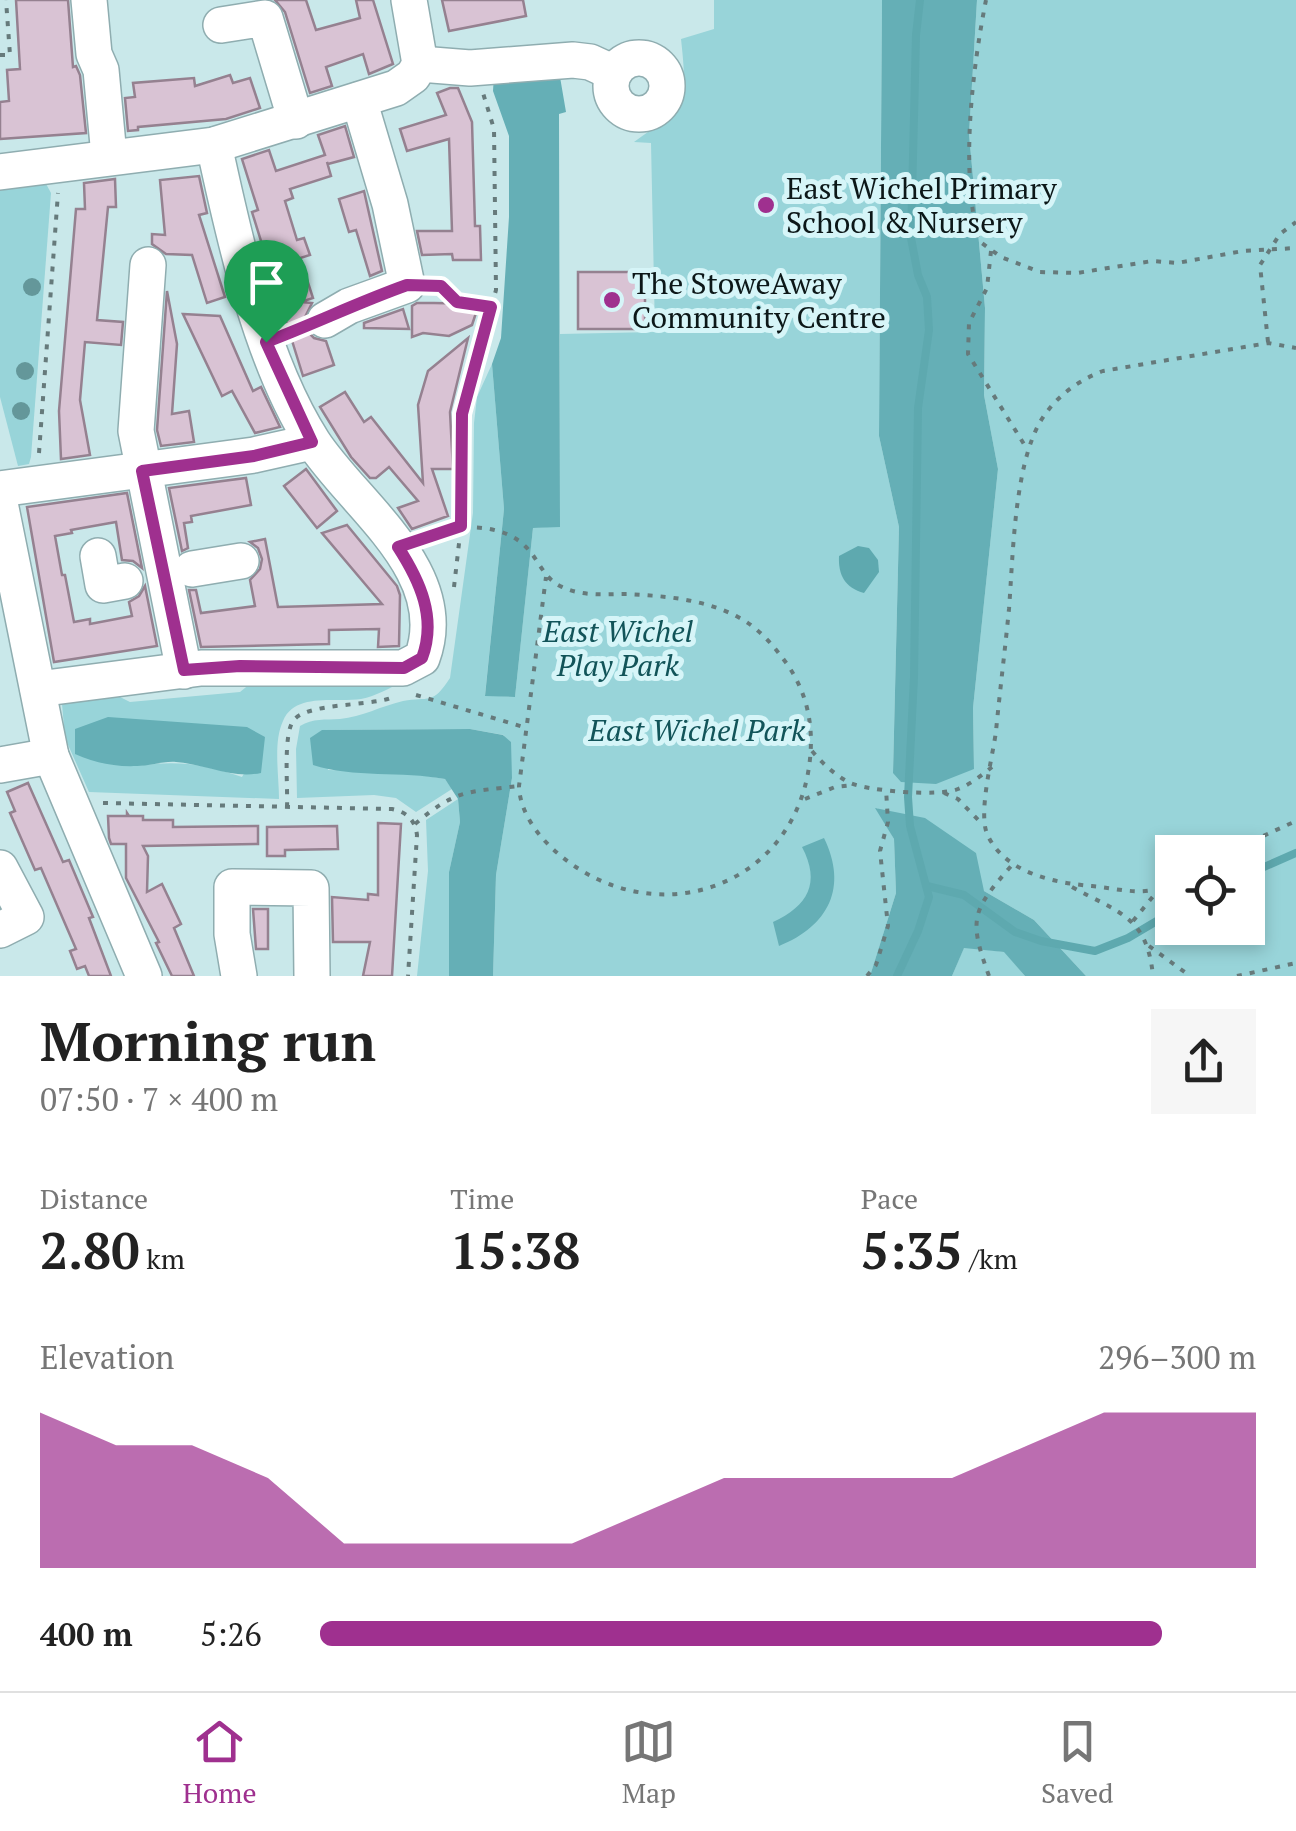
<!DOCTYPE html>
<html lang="en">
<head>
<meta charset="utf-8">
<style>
  :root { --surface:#fff; --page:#f6f6f6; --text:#222; --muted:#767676; --line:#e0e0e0; --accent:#9f308f }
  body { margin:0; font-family:"PT Serif",serif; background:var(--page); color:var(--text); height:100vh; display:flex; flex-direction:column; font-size:38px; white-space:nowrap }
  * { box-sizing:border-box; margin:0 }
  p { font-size:32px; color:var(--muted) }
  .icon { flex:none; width:55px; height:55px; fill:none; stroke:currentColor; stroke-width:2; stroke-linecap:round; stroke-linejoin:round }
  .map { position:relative; height:976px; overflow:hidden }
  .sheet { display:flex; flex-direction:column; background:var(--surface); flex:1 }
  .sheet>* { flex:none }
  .buttons { position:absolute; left:1155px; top:835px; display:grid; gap:20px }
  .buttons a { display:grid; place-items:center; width:110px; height:110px; border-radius:0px; background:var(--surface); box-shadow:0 5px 15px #0003; font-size:50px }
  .pin { position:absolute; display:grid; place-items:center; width:85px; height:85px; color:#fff; margin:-102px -42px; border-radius:50% 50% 50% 0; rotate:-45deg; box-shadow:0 0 10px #0007 }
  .pin .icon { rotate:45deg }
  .round { display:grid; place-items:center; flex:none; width:105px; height:105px; border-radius:0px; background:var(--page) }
  .headline { display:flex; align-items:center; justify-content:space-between; height:170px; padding:0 40px }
  h1 { font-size:55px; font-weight:600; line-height:75px }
  .metrics { display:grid; grid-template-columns:repeat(3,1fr); gap:15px; height:170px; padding:10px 40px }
  .metrics div { display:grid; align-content:center }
  .metrics b { font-size:50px; font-weight:600 }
  .metrics small { font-size:28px; font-weight:400 }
  .metrics p { font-size:28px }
  .chart { height:280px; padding:20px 40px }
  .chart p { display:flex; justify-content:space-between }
  .chart svg { width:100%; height:180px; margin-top:10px; fill:var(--accent); opacity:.7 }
  ul { padding:0 40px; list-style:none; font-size:32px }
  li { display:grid; grid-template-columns:160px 120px 1fr; align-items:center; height:75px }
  li i { height:25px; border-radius:12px; background:var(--accent) }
  .tab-bar { display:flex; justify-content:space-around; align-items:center; height:140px; border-top:2px solid var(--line); background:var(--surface); font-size:28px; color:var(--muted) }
  .tab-bar a { display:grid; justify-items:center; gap:5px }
  .tab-bar .selected { color:var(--accent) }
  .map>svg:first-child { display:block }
  .green { fill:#98d4d9; fill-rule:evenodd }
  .forest { fill:#65afb6 }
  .water { fill:#5ea9af }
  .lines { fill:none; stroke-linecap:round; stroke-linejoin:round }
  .stream { stroke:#5ea9af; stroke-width:8 }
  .building { fill:#d9c3d4; stroke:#958190; stroke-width:2.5 }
  .minor-casing { stroke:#8fadb0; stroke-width:38 }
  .path { stroke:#667a7b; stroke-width:4; stroke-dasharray:5 8; stroke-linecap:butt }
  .minor { stroke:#fff; stroke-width:35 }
  .tree { fill:#64979a }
  .route-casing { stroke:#fff; stroke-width:20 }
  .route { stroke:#9f308f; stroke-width:12 }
  .poi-dot { fill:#9f308f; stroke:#d6f5f8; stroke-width:4 }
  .labels { text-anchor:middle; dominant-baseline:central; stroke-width:10; stroke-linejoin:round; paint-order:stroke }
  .poi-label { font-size:30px; fill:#0c1718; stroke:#d6f5f8; text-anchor:start }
  .park-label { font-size:30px; font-style:italic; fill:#125459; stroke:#d6f5f8 }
</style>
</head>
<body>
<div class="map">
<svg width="1296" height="976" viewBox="0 0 1296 976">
  <rect width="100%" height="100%" fill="#c9e8ea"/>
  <g class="green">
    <path d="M714,0h168l-3,436 20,91 -6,245 81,-3 -1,-61 25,-239 -14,-74 1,-87 -16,-174 8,-134h319v976h-210l-52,-56 -50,-29 -107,-83 17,31 2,54 -26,83h-377l3,-101 16,-97 -8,-43 -34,-6 -148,1 6,40 74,2 43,7 7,10 -36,23 -20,-14 -22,-3 -77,3 -1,-49 4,-23c13,-8 25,-6 40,-7 22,-2 41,-13 63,-18 26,-5 29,5 47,-23l23,-165 1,-90 3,-26 15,-33 12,145 -19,186 30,2 18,-169 27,-2v-192l95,-2 -4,-189 -17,-1c52,-37 54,-39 47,-103l33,-10zM1172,852h76v76h-76z"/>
    <polygon points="45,182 51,193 31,457 29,464 18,466 0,397 0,186"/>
    <path d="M404,681c-14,7 -28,15 -43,18 -25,4 -66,-7 -78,22 -10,21 -4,55 -4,78l-190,-7 -24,-54 -3,-34 58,-7 10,5 110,-10 11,-9zM265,737l-23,40c-39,-13 -64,-17 -105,-11z"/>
    <polygon points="458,799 460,822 449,872 449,976 417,976 428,871 426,820"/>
    <polygon points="964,947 1005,952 1025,976 952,976"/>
  </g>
  <g class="forest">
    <polygon points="882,0 977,0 969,134 985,308 984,395 998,469 973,708 974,769 936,784 901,782 893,773 899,527 879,436"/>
    <polygon points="494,75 560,77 566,112 559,114 560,527 533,528 515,697 485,696 504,509 492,364 501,338 509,217 509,136 493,91"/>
    <path d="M108,717l139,10 18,10 -4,36c-29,6 -56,-9 -85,-11 -13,-1 -26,4 -39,4 -22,1 -42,-3 -62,-12v-25z"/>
    <path d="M470,729l33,6 8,7 1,36 -16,97 -3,101h-44v-104l11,-50 -2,-23 -13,-20c-43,-8 -92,-1 -132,-14l-3,-27 12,-8z"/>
    <polygon points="875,808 925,818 976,853 984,891 1034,920 1086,976 1025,976 1004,952 964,948 952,976 870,976 896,893 894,839"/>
    <path d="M824,838c24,49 5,88 -45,108l-6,-24c35,-16 48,-39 29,-75z"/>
  </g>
  <path class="water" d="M858,546l11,2 9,12 1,12 -15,21c-19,-5 -26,-18 -25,-37z"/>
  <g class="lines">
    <g class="stream">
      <polyline points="1248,874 1296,853"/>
      <polyline points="927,886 964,895 1015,932 1041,941 1095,951 1128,938 1172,912"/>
      <polyline points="897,976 918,931 929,897 910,826 908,797 914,677 918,408 929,330 927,297 918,275 911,238 916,35 920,0"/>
    </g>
  </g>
  <g class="building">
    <polygon points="16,0 68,0 73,67 76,66 80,75 86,133 0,139 0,102 9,101 7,70 20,69"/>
    <polygon points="275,0 306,0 316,30 360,18 356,0 373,0 393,64 369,74 363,54 326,67 332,86 310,93 285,12"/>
    <polygon points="442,0 523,0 526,16 449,31"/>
    <polygon points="230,75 233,83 250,78 260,108 226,119 138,127 138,130 128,131 125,98 135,97 133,83 194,78 195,86"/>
    <polygon points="450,88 458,88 472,122 475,226 480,226 481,260 453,260 452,254 422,255 417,231 452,231 449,139 407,151 400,129 446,115 437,93"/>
    <polygon points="345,126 354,157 328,164 327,162 331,176 290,189 293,198 285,201 297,240 304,238 310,255 300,258 313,298 301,302 312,303 304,319 306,330 314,338 326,341 334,365 303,376 252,212 258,210 242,159 269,150 276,171 325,155 318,135"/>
    <polygon points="199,176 207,213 199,215 225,297 207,303 192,255 166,254 152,244 152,234 165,235 160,180"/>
    <polygon points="115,179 116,207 108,207 97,320 123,322 121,345 85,342 80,400 90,455 61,459 59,411 76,209 85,209 84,183"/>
    <polygon points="364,191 382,271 370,276 356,230 349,232 339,199"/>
    <rect x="578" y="272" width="67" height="57"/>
    <polygon points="167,291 177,344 172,414 189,411 194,442 161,446 157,430"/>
    <polygon points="417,303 434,303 479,304 472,325 449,336 423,333 412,337 412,306"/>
    <polygon points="403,309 409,329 364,328 364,323"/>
    <polygon points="183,314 220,316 253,391 261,387 280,427 255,433 232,391 222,396"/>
    <polygon points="468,338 450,412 453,469 432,469 448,516 412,529 398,508 418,501 389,467 376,478 370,478 351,457 320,407 345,392 364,422 371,417 423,483 418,405 428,371"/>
    <polygon points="306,469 337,511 317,528 284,486"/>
    <polygon points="246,478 251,505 191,516 192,522 184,523 188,548 182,551 169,488"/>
    <polygon points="127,493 142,568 133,561 122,560 116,522 71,530 72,533 55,536 62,575 65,575 74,622 90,619 90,624 132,616 129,602 139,596 145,586 157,646 54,662 27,507"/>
    <polygon points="347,525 397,586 400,595 399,646 378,647 379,629 329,630 329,644 201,647 189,590 196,590 201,613 255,606 250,580 260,569 262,559 258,548 250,542 265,539 278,607 382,604 322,533"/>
    <polygon points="28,783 63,862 69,860 93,917 89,918 111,976 89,976 85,966 77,969 70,951 76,949 41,868 35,870 10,813 15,811 7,792"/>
    <polygon points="127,813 129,816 143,816 143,820 173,820 173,827 258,826 258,844 143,846 148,856 147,892 162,884 181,924 174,928 194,976 172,976 156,943 159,942 126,878 126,844 111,844 109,838 108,816 127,816"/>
    <polygon points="378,823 401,824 392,976 363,976 370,942 333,942 332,897 368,900 368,894 378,895"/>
    <polygon points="337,826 338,849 285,850 285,856 267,856 267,827"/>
    <polygon points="253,909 268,909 268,949 256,949"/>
  </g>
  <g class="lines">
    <defs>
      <g id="minor">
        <polyline points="89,0 94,54 101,70 109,156"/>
        <polyline points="221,25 265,18 296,121"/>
        <circle cx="639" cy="86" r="28"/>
        <polyline points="420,64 470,68 573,60 590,62 614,73"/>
        <polyline points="0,172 214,145 396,88 413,76 420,64 409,0"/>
        <polyline points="148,265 136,431 184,671"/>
        <polyline points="325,320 349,306 407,285 390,204 359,100"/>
        <polyline points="0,489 254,455 312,442"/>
        <polyline points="0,503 51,756 144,976"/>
        <polyline points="98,556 103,585 125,581"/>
        <polyline points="192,569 241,561"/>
        <path d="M38,689l163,-21h202l19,-10c32,-86 -68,-153 -109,-216 -52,-81 -79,-204 -99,-297"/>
        <polyline points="0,765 51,756"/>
        <polyline points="0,868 26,917 0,930"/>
        <polyline points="239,976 232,934 232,887 311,888 312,976"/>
      </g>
    </defs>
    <use href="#minor" class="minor-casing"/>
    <g class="path">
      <path d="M986,0c-14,71 -26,172 -7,241l22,16 39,15 37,1 75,-12 25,2 66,-12 53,-3"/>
      <polyline points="0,55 10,55 6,0"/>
      <polyline points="991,251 987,288 969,323 968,354 1027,449"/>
      <polyline points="441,285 457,302 489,307"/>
      <polyline points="1268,342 1260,265 1280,234 1296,222"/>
      <polyline points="39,453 58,193"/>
      <path d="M426,536c29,-12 76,-14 100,11 13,13 17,30 34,39 22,11 44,8 67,8 38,2 77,5 111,23 21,11 35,28 49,47 23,33 28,70 21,109 -20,109 -137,154 -229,96 -29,-18 -59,-49 -60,-83l27,-209"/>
      <polyline points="454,587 461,526 462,414 496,290 494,129 483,93"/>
      <polyline points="416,695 527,728"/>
      <path d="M812,751c11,13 22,23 36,31 17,9 92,15 110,7 13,-5 24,-14 34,-22"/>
      <polyline points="944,793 958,799 983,825"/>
      <polyline points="805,799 835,787 853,785"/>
      <path d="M103,803l289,6c15,3 23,11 25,26l-9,141"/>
      <path d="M287,807c1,-19 -4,-71 6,-86 12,-18 76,-15 98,-23"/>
      <path d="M415,824c41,-35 53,-32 104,-38"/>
      <polyline points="1228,852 1296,821"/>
      <path d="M1172,882c-24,16 -51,7 -80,4 -38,-3 -86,-13 -104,-50 -11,-21 5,-80 8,-105 4,-41 9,-81 13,-122 4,-52 5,-141 31,-187 15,-25 37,-41 63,-51l165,-28 28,5"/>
      <path d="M1072,887c47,26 75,29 81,89"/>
      <polyline points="1133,921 1155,894"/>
      <polyline points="1149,946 1190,976"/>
      <polyline points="867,976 876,965 888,926 880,851 888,822 886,789"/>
      <path d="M989,976c-21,-58 -17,-65 23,-111"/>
      <polyline points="1237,976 1296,963"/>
    </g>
    <use href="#minor" class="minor"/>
  </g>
  <g class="tree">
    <circle cx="32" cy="287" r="9"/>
    <circle cx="25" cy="371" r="9"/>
    <circle cx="21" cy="411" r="9"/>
  </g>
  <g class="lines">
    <defs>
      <path id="route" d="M407,285l34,1 16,16 34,5 -29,107 -1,112 -63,21c22,34 39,71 24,111l-18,10 -164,-2 -56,4 -42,-199 112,-15 58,-14 -46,-100c48,-18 93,-40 141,-57z"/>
    </defs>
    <use href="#route" class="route-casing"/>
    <use href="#route" class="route"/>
  </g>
  <g class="poi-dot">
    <circle cx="766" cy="205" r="10"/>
    <circle cx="612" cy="300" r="10"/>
  </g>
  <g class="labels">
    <g class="poi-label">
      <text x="786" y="188">East Wichel Primary<tspan x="786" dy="34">School &amp; Nursery</tspan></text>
      <text x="632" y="283">The StoweAway<tspan x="632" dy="34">Community Centre</tspan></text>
    </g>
    <g class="park-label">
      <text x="618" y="631">East Wichel<tspan x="618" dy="34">Play Park</tspan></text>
      <text x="697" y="730">East Wichel Park</text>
    </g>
  </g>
</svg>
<div class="buttons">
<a><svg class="icon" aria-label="locate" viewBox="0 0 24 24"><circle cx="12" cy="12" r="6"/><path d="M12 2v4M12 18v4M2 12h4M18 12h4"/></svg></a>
</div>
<div class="pin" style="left:266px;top:342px;background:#1e9e55"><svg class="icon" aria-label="arrive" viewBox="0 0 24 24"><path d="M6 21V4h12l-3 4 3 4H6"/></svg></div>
</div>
<section class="sheet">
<div class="headline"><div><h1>Morning run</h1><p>07:50 · 7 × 400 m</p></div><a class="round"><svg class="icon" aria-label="share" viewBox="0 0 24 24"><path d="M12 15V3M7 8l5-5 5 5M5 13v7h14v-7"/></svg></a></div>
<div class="metrics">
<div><p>Distance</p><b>2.80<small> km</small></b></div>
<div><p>Time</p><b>15:38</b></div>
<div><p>Pace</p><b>5:35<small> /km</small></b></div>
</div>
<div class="chart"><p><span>Elevation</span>296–300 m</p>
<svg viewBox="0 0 160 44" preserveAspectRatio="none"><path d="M0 44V6L10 14L20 14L30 22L40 38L50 38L60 38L70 38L80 30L90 22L100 22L110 22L120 22L130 14L140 6L150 6L160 6V44z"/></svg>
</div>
<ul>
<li><b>400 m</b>5:26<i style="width:90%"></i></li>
</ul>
</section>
<nav class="tab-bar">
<a class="selected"><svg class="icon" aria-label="home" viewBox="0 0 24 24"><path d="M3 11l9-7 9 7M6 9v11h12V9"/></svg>Home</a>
<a><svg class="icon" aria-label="map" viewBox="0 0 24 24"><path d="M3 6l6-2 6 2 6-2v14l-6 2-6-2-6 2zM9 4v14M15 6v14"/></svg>Map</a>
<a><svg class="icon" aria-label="saved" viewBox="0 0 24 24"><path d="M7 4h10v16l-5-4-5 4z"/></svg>Saved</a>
</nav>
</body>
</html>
